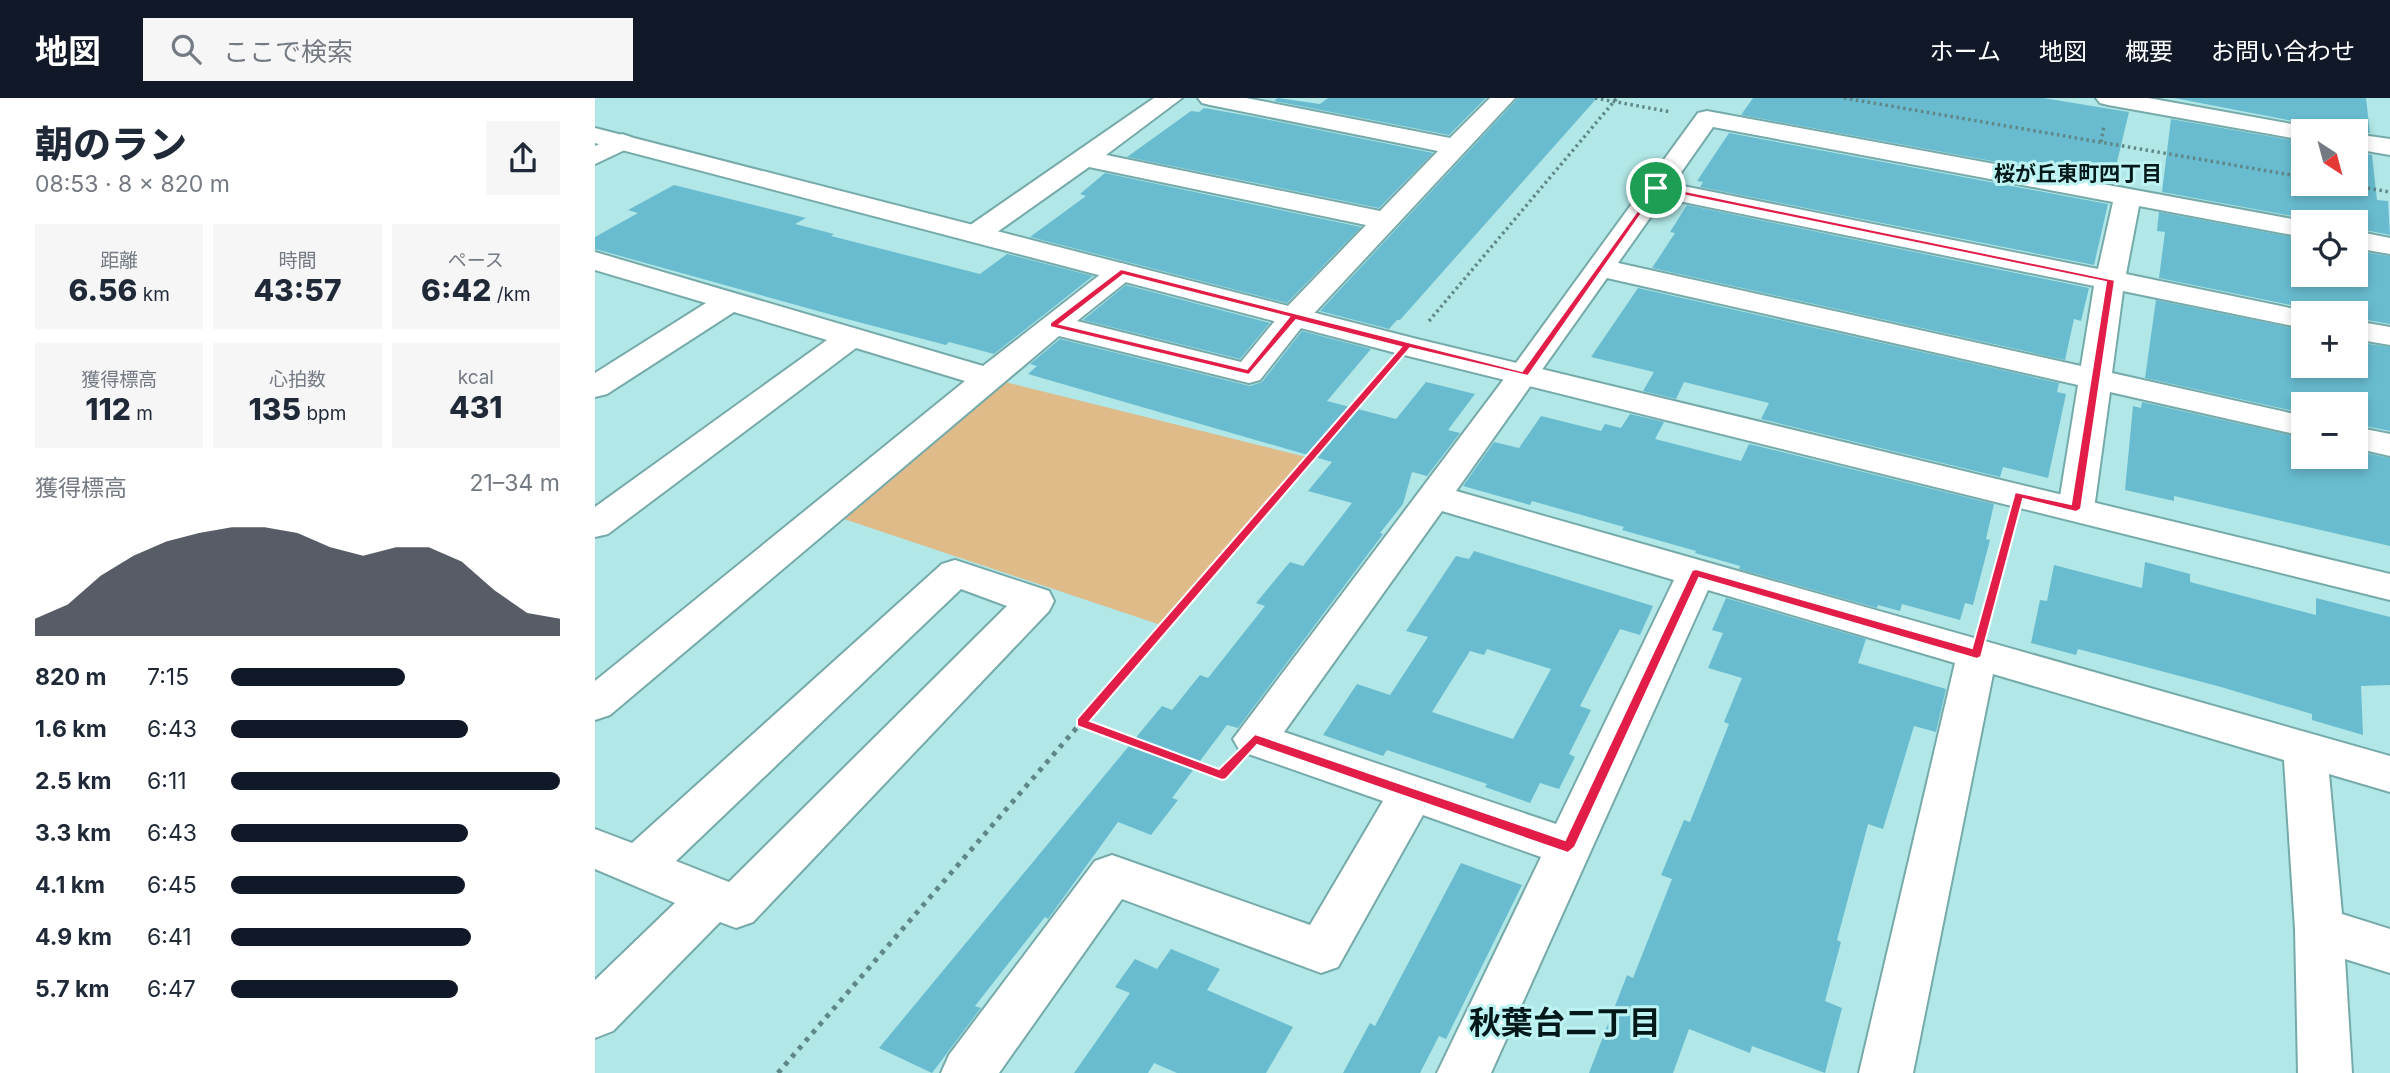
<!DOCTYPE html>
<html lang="ja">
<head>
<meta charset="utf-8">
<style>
  :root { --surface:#fff; --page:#f6f6f7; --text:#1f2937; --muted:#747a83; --accent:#111827 }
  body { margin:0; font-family:Inter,"Noto Sans JP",sans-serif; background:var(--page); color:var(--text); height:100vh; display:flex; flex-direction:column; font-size:26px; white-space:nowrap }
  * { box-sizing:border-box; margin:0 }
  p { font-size:23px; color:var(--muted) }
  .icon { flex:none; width:38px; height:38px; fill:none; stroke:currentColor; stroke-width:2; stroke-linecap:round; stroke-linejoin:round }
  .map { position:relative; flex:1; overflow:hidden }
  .sheet { display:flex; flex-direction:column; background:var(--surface); width:595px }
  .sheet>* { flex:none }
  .needle { width:46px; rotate:144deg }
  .tools { position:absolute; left:1696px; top:21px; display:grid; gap:14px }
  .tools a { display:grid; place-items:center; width:77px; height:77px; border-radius:0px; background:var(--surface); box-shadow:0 4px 10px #0003; font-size:35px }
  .pin { position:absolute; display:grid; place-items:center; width:60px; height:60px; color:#fff; margin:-30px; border:4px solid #fff; border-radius:50%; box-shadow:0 2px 7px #0007 }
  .round { display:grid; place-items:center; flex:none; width:74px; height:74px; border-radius:0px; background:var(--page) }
  .head { display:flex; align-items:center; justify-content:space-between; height:119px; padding:0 35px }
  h1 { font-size:38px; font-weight:800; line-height:52px }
  .metrics { display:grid; grid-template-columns:repeat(3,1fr); gap:10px; height:119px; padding:7px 35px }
  .metrics div { display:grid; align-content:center; border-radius:0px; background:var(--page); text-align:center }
  .metrics b { font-size:30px; font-weight:800 }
  .metrics small { font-size:19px; font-weight:400 }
  .metrics p { font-size:19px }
  .chart { height:196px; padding:14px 35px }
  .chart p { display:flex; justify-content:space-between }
  .chart svg { width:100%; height:126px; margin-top:7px; fill:var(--accent); opacity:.7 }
  ul { padding:0 35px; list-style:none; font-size:23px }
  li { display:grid; grid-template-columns:112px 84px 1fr; align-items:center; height:52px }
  li i { height:18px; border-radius:9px; background:var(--accent) }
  header { display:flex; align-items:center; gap:42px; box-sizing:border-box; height:98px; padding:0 35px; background:var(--accent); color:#fff }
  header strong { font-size:33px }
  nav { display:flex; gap:38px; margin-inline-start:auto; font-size:24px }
  .search { width:490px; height:63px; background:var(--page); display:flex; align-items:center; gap:18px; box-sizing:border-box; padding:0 24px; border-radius:0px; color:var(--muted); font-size:26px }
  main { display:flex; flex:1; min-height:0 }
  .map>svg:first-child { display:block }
  .green { fill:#dfbb89 }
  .building { fill:#69bcd0; fill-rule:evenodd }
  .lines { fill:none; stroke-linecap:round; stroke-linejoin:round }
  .street-casing { stroke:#76aaaa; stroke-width:4 }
  .secondary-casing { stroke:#76aaaa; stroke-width:4 }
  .path-far2 { stroke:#608787; stroke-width:3.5; stroke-dasharray:2.5 3.5; stroke-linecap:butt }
  .path-far1 { stroke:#608787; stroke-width:4.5; stroke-dasharray:3.5 5; stroke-linecap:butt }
  .path { stroke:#608787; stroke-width:5; stroke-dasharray:4.5 6; stroke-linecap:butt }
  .street { fill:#fff; fill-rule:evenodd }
  .secondary { fill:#fff; fill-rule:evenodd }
  .route { fill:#e11d48; stroke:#fff; stroke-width:2; fill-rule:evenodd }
  .labels { text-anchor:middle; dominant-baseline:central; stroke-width:6; stroke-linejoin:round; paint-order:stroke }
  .far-neighbourhood-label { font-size:21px; font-weight:bold; fill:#031818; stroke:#bdf4f3 }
  .near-neighbourhood-label { font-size:32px; font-weight:bold; fill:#031818; stroke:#bdf4f3 }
</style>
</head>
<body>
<header>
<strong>地図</strong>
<div class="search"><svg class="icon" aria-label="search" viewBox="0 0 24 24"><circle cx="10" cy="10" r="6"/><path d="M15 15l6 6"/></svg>ここで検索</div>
<nav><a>ホーム</a><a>地図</a><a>概要</a><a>お問い合わせ</a></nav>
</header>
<main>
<section class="sheet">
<div class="head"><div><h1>朝のラン</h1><p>08:53 · 8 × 820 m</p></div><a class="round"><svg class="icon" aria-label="share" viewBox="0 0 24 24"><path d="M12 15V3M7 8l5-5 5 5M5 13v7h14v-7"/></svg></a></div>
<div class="metrics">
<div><p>距離</p><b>6.56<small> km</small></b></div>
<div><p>時間</p><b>43:57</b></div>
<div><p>ペース</p><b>6:42<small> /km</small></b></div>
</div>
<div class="metrics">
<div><p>獲得標高</p><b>112<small> m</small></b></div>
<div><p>心拍数</p><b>135<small> bpm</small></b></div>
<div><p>kcal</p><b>431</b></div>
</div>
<div class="chart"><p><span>獲得標高</span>21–34 m</p>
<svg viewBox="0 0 160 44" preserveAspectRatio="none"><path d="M0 44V38L10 33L20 23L30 16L40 11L50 8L60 6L70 6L80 8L90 13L100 16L110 13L120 13L130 18L140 28L150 36L160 38V44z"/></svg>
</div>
<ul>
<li><b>820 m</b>7:15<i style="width:53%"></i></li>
<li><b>1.6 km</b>6:43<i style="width:72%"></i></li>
<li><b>2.5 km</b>6:11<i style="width:100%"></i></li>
<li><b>3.3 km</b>6:43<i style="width:72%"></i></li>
<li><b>4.1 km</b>6:45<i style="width:71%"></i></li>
<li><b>4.9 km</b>6:41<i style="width:73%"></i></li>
<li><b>5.7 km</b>6:47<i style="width:69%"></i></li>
</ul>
</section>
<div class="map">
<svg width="1795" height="975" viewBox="0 0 1795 975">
  <rect width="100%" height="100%" fill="#b1e7e6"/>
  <polygon class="green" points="394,280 715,360 569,528 231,415"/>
  <g class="building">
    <polygon points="683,0 725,6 733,0 891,0 854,37 679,3"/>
    <polygon points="923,0 1002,0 805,222 802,222 794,231 725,213"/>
    <polygon points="1158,0 1448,0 1534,14 1517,85 1146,17"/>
    <polygon points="1579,0 1771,0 1775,35 1721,33 1708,25"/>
    <polygon points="609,10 660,19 838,55 784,110 532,59 596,13 604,14"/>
    <polygon points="1576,21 1708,44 1708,86 1760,86 1760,54 1777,57 1782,102 1793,103 1795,137 1760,130 1760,124 1717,124 1714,121 1567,94"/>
    <polygon points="1134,35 1513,106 1499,167 1105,89 1108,84 1102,83"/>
    <polygon points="510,75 766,129 692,205 435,139 491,98 485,96"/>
    <polygon points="79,87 211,120 200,126 239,136 236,138 385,176 412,156 498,178 399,256 354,244 351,247 248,220 0,151 0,139 43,115 33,112"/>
    <polygon points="1092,107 1494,190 1486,223 1479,221 1470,262 1057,170 1080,135 1075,134"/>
    <polygon points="1564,114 1708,141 1708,177 1760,177 1760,153 1795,158 1795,226 1760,220 1760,215 1722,215 1720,212 1564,180 1570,134 1562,133"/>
    <polygon points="531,187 675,225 645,261 488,222"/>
    <polygon points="1043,190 1464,285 1462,294 1471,296 1453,380 1408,369 1405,379 1166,321 1174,305 1089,284 1081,301 1048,293 1059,274 996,259"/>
    <polygon points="1561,202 1708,232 1708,268 1760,268 1760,244 1795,249 1795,333 1760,326 1760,306 1708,306 1708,315 1550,280"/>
    <polygon points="707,233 776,251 732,303 801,321 831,284 880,296 853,332 865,335 832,378 817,374 808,406 785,435 788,436 643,630 632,627 577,700 583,702 556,737 523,724 453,821 450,819 380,908 386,910 337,975 284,950 567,608 577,612 605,577 613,580 670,508 661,505 695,464 708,468 757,405 713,393 737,364 433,276 442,268 435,266 465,241 655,288 667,284"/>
    <polygon points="1547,304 1708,340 1708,359 1760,359 1760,353 1795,360 1795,448 1579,398 1579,403 1530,392 1538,308 1546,310"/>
    <polygon points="1035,316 1069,324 1060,341 1146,363 1154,346 1399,406 1391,441 1395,442 1378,507 1370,505 1365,522 1307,506 1305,513 1283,507 1282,510 1144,471 1145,468 1100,455 1101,453 1027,432 1029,429 937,403 935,407 868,388 899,344 924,350 946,318 1006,333 1010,326 1026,330"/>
    <path d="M879,453l179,55 -13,29 -20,-6 -40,77 11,4 -22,44 6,3 -16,32 -19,-6 -10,20 -45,-16 2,-3 -100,-34 -4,6 -60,-21 34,-51 33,11 38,-58 -22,-6 50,-75 13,3zM892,551l64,20 -38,70 -81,-27 38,-61 14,4z"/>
    <polygon points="1550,464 1595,476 1595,484 1721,517 1721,500 1795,519 1795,587 1766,588 1768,637 1717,622 1717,616 1626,589 1483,551 1481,557 1436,545 1445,502 1452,503 1459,467 1547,490"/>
    <polygon points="1131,500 1271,541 1263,565 1351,591 1341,634 1319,628 1288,731 1273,726 1242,842 1246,844 1230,903 1247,910 1230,975 1157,948 1155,955 1094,931 1078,975 994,975 1032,877 1038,880 1077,781 1066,777 1089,722 1095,724 1134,626 1129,624 1147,580 1113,570 1128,535 1117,532"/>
    <polygon points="866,765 927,787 851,941 844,938 825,975 748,975 775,925 780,928"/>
    <polygon points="576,851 625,871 612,892 698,929 671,975 582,975 559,965 553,975 479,975 535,895 520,889 540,861 562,871"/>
  </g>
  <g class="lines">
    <defs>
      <g id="street">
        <polygon points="559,0 587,0 511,57 785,113 843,53 615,7 607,5 603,0 651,0 855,40 895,0 920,0 710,225 665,282 654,285 464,238 15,617 0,622 0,583 370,283 261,250 13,436 0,439 0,409 232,242 139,214 12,296 0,299 0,275 111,205 0,172 0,154 388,268 516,168 526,165 536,168 541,174 536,180 482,223 646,264 688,213 771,127 494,69 391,142 381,144 371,142 367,136 371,130"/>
        <polygon points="1501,0 1553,0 1708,28 1719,33 1708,33 1708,42 1513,7 1505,5"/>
        <path d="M1112,13l602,111h-6v15l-164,-31 -13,68 188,39h-11v15l-180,-37 -11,82 191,43v20l-193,-44 -16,117 -5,8 -13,4 -13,-4 -5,-8 20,-124 -471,-107 -151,213 934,265v36l-61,-18 13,140 48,15v44l-45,-14 7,114h-54l-3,-144 -11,-169 -291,-86 -80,399h-54l96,-410 -247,-73 -217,483h-54l104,-216 -118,-42 -85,152 -17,6 -199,-74 -123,174h-58l8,-18 146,-194 17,-6 198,70 73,-124 -143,-50 -7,-12 280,-372 185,-254zM1118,29l400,75 -15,67 -425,-85zM1069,100l430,88 -13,80 -463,-103zM847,413l232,69 -118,244 -272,-92z"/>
        <polygon points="27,36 36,39 40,44 36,49 0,66 0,48"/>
        <polygon points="1760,36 1795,41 1795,57 1760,51"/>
        <polygon points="1760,133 1795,140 1795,156 1760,150"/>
        <polygon points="1760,223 1795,229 1795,247 1760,241"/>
        <polygon points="1760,329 1795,336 1795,358 1760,350"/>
        <path d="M360,462l94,31 5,10 -5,10 -296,311 -17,6 -16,-6 -107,109 -18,7v-58l80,-77 -80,-34v-40l37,14 310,-279zM366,491l46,17 -278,276 -53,-21z"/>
      </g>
      <polygon id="secondary" points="0,30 818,240 1795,476 1795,502 801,255 0,45"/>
    </defs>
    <use href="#street" class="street-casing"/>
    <use href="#secondary" class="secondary-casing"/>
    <g class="path-far2">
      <polyline points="1000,0 1076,14"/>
      <polyline points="1249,0 1708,79"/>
      <polyline points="1506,44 1509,28"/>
      <polyline points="1749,86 1795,94"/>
      <polyline points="834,223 1022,0"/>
    </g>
    <g class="path-far1">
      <polyline points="1391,521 1416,428"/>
      <polyline points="541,561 789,274"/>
    </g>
    <g class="path">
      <polyline points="486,625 627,677 635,667"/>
      <polyline points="183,975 542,560"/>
    </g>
    <use href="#street" class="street"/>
    <use href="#secondary" class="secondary"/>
  </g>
  <path class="route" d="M1061,87l459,95 -34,229 -5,3 -53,-13 -42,158 -4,2 -278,-81 -124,269 -7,6 -311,-108 -31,34 -4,1 -145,-54v-7l324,-372 -105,-27 -47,55 -199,-48v-4l71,-54 401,102zM1063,92l448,92 -35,222 -56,-12 -43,156 -276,-79 -4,1 -127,270 -310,-106 -36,35 -129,-48 320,-373 118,28zM528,177l166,42 -42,52 -187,-45z"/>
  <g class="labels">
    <g class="far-neighbourhood-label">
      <text x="1483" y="75">桜が丘東町四丁目</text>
    </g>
    <g class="near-neighbourhood-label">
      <text x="970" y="924">秋葉台二丁目</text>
    </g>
  </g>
</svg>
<div class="tools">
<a><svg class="needle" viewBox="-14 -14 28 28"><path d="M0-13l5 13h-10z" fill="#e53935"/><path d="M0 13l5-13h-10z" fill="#747a83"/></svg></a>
<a><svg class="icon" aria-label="locate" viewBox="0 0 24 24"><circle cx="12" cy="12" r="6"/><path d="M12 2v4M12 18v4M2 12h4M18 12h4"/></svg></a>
<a>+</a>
<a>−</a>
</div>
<div class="pin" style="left:1061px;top:90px;background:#1e9e55"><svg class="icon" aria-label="arrive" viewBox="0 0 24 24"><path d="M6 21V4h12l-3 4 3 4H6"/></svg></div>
</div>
</main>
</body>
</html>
